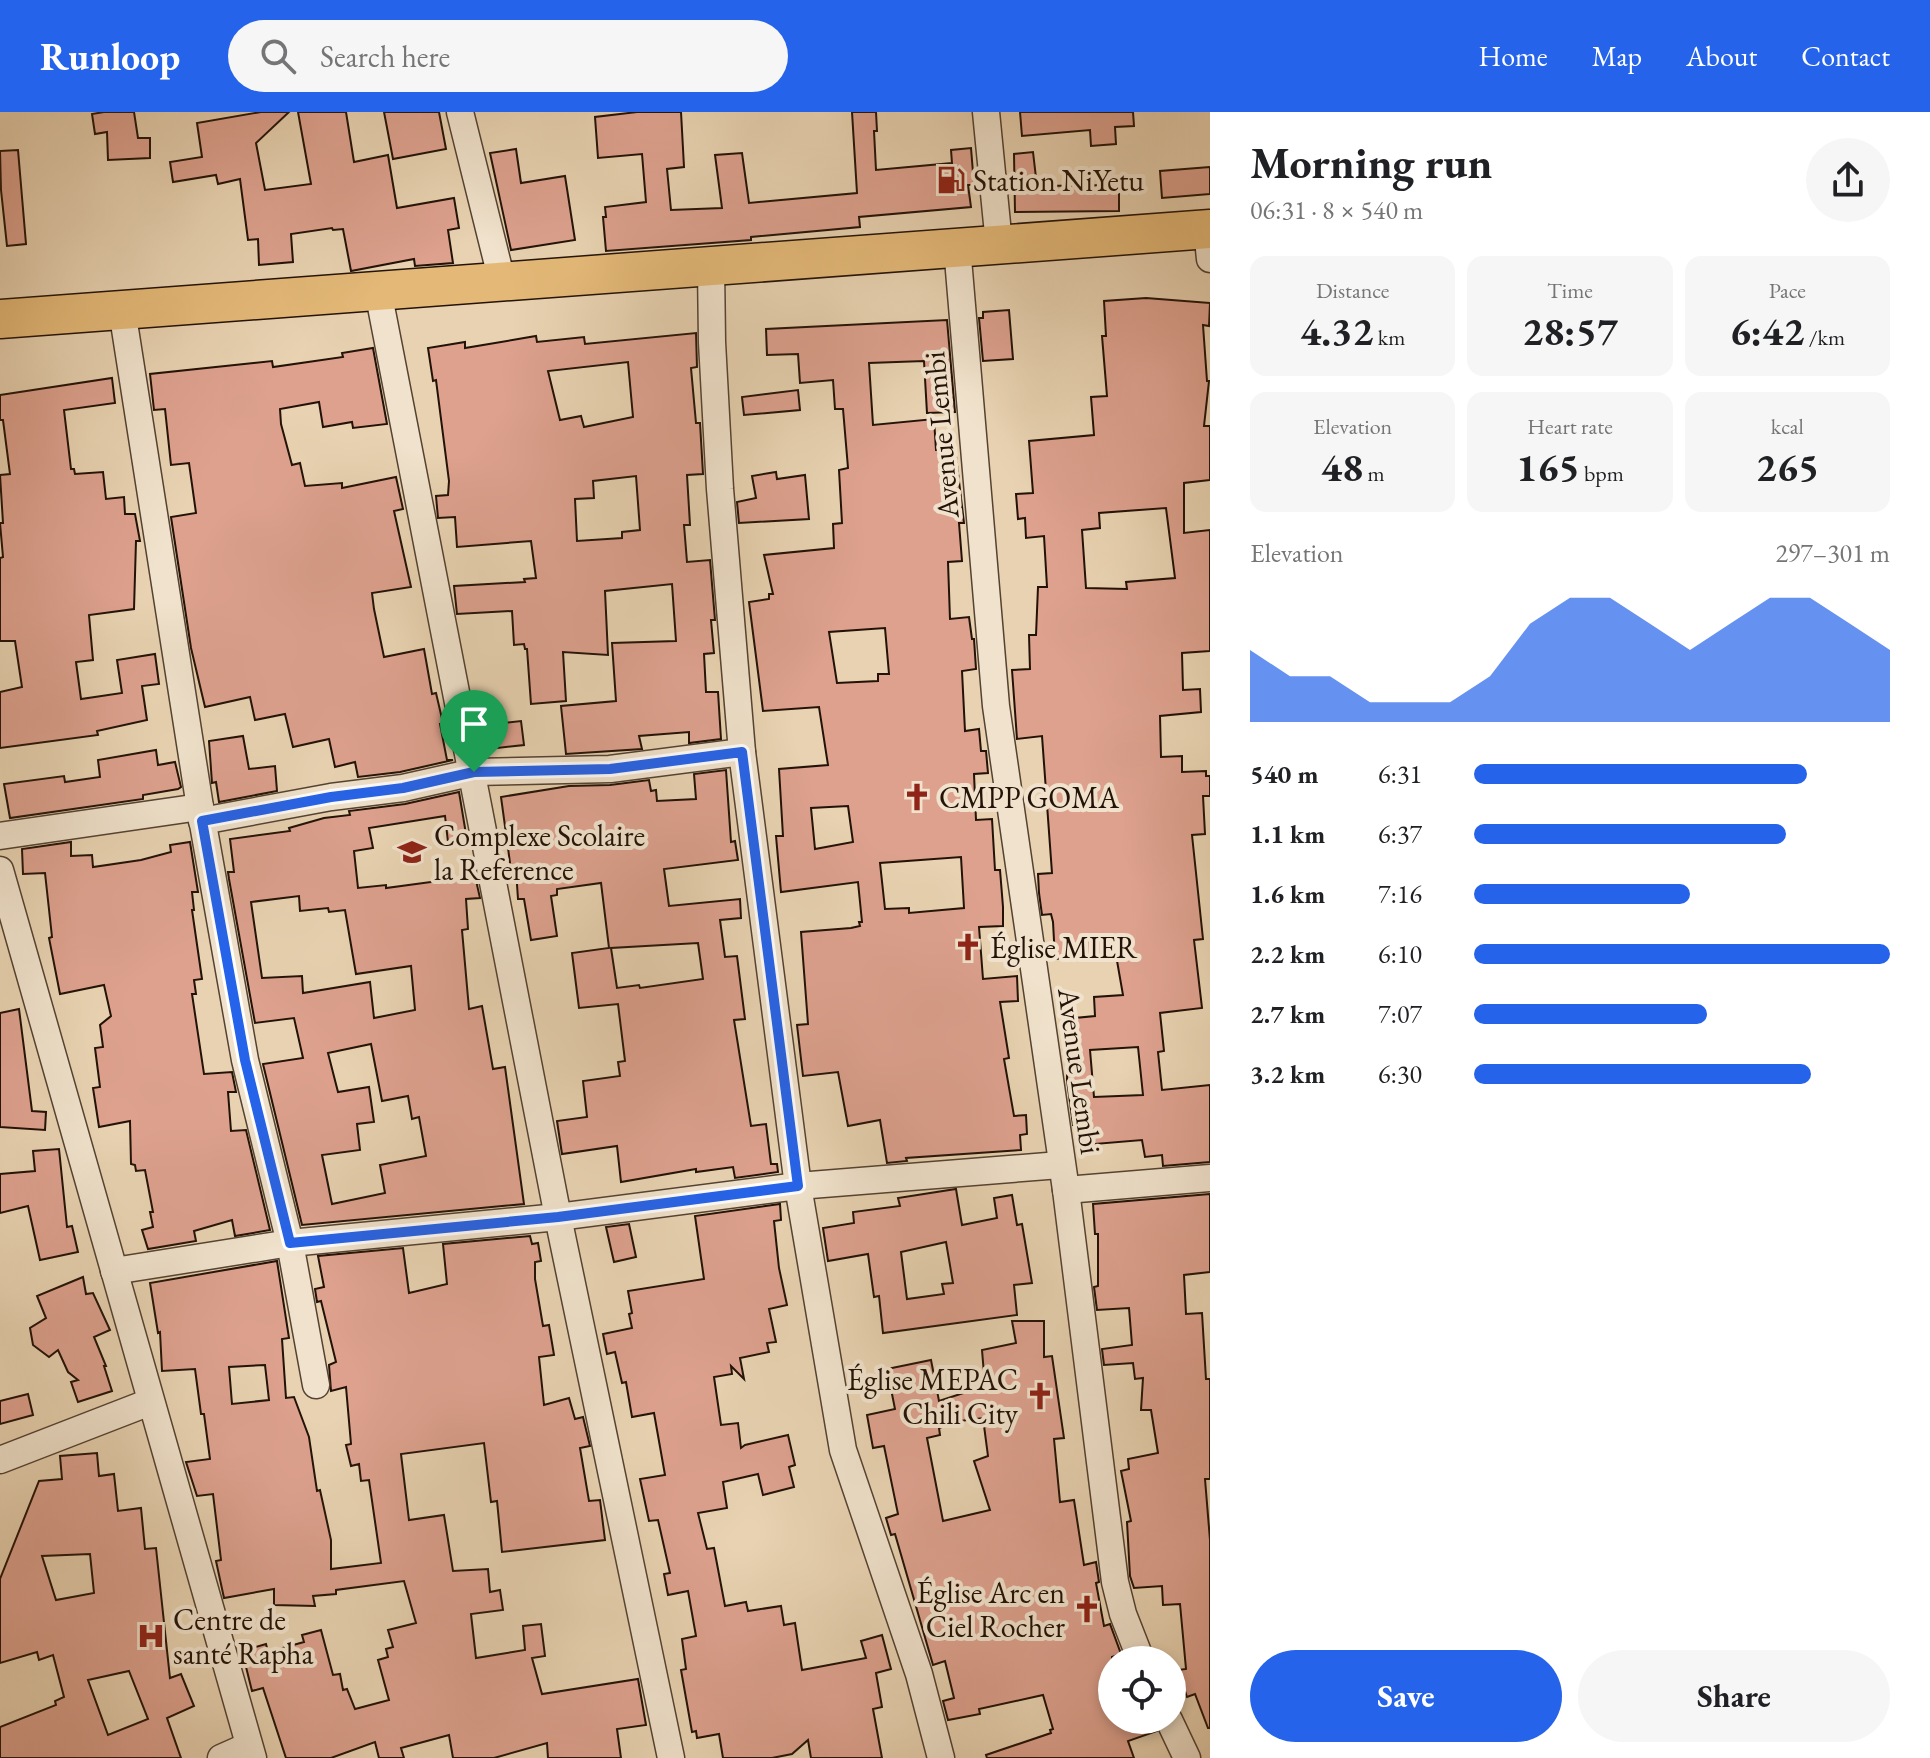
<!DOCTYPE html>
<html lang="en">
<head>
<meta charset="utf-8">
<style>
  :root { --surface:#fff; --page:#f6f6f6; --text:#202124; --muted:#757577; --accent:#2563eb }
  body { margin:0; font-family:"EB Garamond",serif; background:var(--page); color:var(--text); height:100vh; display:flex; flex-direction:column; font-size:30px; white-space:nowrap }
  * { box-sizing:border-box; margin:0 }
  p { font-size:26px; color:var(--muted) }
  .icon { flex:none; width:44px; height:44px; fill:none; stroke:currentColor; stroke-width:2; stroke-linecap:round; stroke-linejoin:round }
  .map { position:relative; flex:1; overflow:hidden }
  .sheet { display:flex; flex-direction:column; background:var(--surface); width:720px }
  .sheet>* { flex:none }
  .controls { position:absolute; left:1098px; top:1534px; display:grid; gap:16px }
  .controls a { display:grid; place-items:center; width:88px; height:88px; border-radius:50%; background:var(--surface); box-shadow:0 4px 12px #0003; font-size:40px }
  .pin { position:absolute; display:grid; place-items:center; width:68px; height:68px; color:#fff; margin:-82px -34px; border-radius:50% 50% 50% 0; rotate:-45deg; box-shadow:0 0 8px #0007 }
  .pin .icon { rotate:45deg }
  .round { display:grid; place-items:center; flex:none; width:84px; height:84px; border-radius:42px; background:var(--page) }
  .summary { display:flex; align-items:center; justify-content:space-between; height:136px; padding:0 40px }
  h1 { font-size:44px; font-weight:700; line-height:60px }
  .figures { display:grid; grid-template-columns:repeat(3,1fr); gap:12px; height:136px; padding:8px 40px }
  .figures div { display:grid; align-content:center; border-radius:16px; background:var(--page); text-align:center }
  .figures b { font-size:40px; font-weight:700 }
  .figures small { font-size:22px; font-weight:400 }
  .figures p { font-size:22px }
  .chart { height:224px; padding:16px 40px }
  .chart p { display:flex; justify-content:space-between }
  .chart svg { width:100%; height:144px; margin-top:8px; fill:var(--accent); opacity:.7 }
  .button { display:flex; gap:16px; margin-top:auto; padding:16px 40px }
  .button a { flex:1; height:92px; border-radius:48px; background:var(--accent); color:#fff; font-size:32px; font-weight:700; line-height:92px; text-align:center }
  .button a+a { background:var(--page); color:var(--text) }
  ul { padding:0 40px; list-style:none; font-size:26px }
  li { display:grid; grid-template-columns:128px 96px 1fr; align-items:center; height:60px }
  li i { height:20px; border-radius:10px; background:var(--accent) }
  header { display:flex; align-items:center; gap:48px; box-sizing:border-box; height:112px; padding:0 40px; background:var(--accent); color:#fff }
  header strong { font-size:38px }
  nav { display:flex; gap:44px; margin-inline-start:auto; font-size:28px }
  .search { width:560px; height:72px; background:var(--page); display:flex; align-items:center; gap:20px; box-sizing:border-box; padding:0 28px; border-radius:44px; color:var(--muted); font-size:30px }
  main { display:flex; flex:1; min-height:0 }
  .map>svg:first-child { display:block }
  .building { fill:#dda18e; stroke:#231207; stroke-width:2; fill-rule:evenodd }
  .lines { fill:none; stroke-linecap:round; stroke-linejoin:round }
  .minor-casing { stroke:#544232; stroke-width:29 }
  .highway-casing { stroke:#231207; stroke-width:41 }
  .minor { stroke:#f0e2cc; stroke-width:26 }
  .highway { stroke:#e4b978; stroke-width:38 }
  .route-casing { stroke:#fff; stroke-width:16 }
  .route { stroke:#2563eb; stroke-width:10 }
  .labels { text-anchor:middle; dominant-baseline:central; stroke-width:8; stroke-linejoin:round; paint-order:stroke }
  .poi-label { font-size:30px; fill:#231207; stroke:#f0e2cc; text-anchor:start }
  .street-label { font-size:30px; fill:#231207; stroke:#f0e2cc }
</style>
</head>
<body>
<header>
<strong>Runloop</strong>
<div class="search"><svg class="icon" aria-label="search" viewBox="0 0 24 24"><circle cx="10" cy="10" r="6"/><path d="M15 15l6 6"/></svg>Search here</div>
<nav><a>Home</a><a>Map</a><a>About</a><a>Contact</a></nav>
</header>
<main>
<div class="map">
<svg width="1210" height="1646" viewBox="0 0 1210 1646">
  <rect width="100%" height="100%" fill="#e8d2b1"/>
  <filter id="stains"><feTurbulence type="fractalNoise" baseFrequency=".0025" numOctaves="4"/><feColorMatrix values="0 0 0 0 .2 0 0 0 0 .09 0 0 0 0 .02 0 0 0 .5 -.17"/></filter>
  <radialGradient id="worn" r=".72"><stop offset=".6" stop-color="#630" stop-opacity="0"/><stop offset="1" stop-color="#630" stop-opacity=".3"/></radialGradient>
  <g class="building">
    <polygon points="104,0 134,0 138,26 150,26 150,46 108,48 107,20 95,22 92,2"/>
    <polygon points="261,0 289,0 256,31 265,78 311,72 298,0 346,0 354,50 388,43 397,96 454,86 459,116 448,118 453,151 415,154 414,147 351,159 343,117 333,118 332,116 291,122 293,150 259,153 258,127 248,128 240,67 218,72 216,63 173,70 170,50 202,45 197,11"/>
    <polygon points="384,0 439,0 446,37 393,47"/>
    <polygon points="637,0 681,0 684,55 667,57 671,98 722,96 715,43 742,41 749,91 857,81 852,0 876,0 877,19 874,19 876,58 952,51 951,38 971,36 974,73 968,73 971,95 859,105 860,115 751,125 751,128 606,139 603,105 606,105 605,95 646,90 642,42 598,46 595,5"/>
    <polygon points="1020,0 1133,0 1134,14 1115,15 1116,32 1091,34 1090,18 1022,24"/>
    <polygon points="516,37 521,71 565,64 575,128 511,138 490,41"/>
    <polygon points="18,38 26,132 7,134 1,78 0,39"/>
    <polygon points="1033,40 1037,74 1119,73 1119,99 1015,100 1014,42"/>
    <polygon points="1210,55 1210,82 1162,86 1160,59"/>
    <path d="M1146,186l64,5 -1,23 -6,-1 4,56h2l-5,45h6v54l-26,3v50l26,-3v121l-28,2 1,37 17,-1 1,23 -41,4 1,41 21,-1v16l24,-1v5h4v20h-7l2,38 -13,1 11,104 -9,1 8,68 -42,5 4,38 -6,1 4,38 48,-5v77l-47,4 -1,-11 -17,2 -3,-17 -59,5 -2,-20h-8l-6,-45 1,-54h8l-1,-8 20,-2 -1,-19 29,-2 -7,-40 -61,4 -2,-37 -2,-8 -9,1 -3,-22 -1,-19 14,-1 -10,-137 -25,3 -5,-69 18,-1 -1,-34h7l2,-48h9l-3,-51 -18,2 -1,-20 -7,1 -2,-25 17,-1 -4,-52 65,-6 -3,-38 16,-1 -5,-60h4l-2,-35zM1166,396l9,70 -49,4 1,7 -41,-1 -4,-58 18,-2 -1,-15zM1138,935l5,48 -49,2 -4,-47z"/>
    <polygon points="1009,198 1013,247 983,249 979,206 983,206 983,200"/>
    <path d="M947,208l8,92 -28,1 -3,-52 -55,2 4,62 61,-6 2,31 19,-2 9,75h-5l3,38 -14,1 2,57 19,-2 3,22h2l2,30 -14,2 3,60 14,-2 2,22h5l2,22 -14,1 2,46 16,-1 3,51h5l3,37v19l-24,1 4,52 34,-3 1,25 -18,1 9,56 -5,1 10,57 12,-1 1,19 -7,1 1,15 -115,8 1,3 -20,2 -7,-43 -32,6 -10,-54 -35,4 -6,-51 11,-1 -7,-92 50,-4 9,-2 -1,-4h3l-4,-40 -77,10 -5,-56h7l-4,-67 49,-4 -9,-58 -56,4 -14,-109 20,-3v-5h4l-9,-39 70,-7 -1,-24 9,-1 -3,-53 9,-2 -5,-59h-8l-2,-29 -33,3 -2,-29 -31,1 -1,-26zM885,516l4,46h-11v7l-41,2 -8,-51zM848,694l5,36 -38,7 -4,-41zM961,745l3,51 -55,5v-5l-24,1 -5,-46z"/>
    <path d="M696,221l1,34 -6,1 5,55h4l3,51 -16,1 3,50h-6l3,37 23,-2 5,60h-4l3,33 -10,1 2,38h12l3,47 -32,4v-11l-50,4 3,13 -76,5 -5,-48 55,-5 -4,-58 64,-2 -4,-57 -67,7 3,64 -45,-3 3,49 -35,3 -4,-55h-2l-1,-5 -10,1 -2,-34 -55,3 -3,-28 71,-4 -1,-3 12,-1 -5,-37 -74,6 -2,-30 -17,1 -2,-22 12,-1 1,-14 -13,-101 -3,1 -5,-33 37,-6v6l71,-12 1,6 47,-5 1,7zM628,250l5,55 -49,10 -3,-11 -21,4 -12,-49zM636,364l4,54 -18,2v6l-45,3 -2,-42 19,-1 -1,-17z"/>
    <polygon points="373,236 387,312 353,316 352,310 323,315 319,290 280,297 281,312 292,353 300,351 305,374 342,371 342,376 396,365 403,397 394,399 411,475 372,481 374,497 384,545 424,537 432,582 436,581 443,611 440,612 447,648 453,648 400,660 358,665 355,650 335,655 329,627 293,635 285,602 255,608 250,585 205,595 191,536 171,405 196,401 189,351 171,353 165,297 154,298 150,262 272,249 273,255 343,245 342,241"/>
    <polygon points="112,266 115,291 64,298 71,357 74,357 75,362 103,360 106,387 124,385 125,402 135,402 140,429 136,429 134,497 89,503 93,548 76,550 81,587 122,581 117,548 155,542 159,572 142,574 147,608 97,619 98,623 0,636 0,580 22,575 15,529 0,529 0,446 3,445 0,411 3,411 0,363 10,362 3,308 0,308 0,283"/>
    <polygon points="798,278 800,298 744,303 742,285"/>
    <polygon points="776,360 777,367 805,363 809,407 739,411 737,390 756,386 752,364"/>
    <polygon points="521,609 524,633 489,637 486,613"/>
    <polygon points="243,624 249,657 275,654 277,679 219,690 216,670 212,671 209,629"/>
    <polygon points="156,638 158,653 175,650 181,675 178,677 143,683 143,687 10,706 4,672 64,664 65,670 100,665 98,648"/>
    <path d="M726,658l5,72 4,-1 3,19 -74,9 5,37 71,-7 1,19 -21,2 5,37 12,-1 8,63 -11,1 17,106 15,-2 5,40h6l1,8 -43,6 -2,-11 -37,5v-3l-75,13 -4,-36 -55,8 -5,-33 30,-4 -4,-36 37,-5 -2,-14 7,-1 -7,-57 -39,4 -7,-55 37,-5 -8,-65 -44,6v6l-6,1 6,40 -26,4 -7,-41h-6l-2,-29h-5l-10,-73 68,-11 41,-1 39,-5 2,11 5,-1 1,11 39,-2 -2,-25zM698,831l5,36 -63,9 -1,-3 -22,3 -6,-40z"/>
    <path d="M459,680l8,48 -19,2 -3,-26 -76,12 4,20 -19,3 4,37 28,-3v3l89,-12 5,22 -14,1 2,30 -6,1 7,79 13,-3 11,63 12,-2 19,137 -222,21 -39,-161 40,-6 -9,-40 -39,5 -26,-144 -1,-7h6l-4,-33 60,-8 -1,-3 35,-10 26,-3 -1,-4 56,-7zM299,784l1,15 28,-3 1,4 16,-2 11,64 55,-8 4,44 -41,8 -4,-36 -67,11 -1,-17 -40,2 -11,-76zM371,932l11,57 26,-5 4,23 7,-2 7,39 -46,9 5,28 -53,11 -10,-49 38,-5 -3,-26 17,-2 -5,-35 -31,5 -10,-39z"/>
    <polygon points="71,730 71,744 92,743 93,755 141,748 171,740 170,733 190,730 198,780 192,780 194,798 192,798 202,867 194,868 196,882 192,882 204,962 232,960 236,980 228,980 231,1019 246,1018 270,1118 235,1124 232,1108 194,1119 196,1129 148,1137 142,1118 153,1115 150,1100 153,1100 145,1058 136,1059 135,1053 131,1052 130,1009 99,1015 93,976 100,975 95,936 103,935 100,913 111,904 104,873 60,882 49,826 52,825 45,761 23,762 22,737"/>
    <polygon points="19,897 32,999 46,1000 45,1018 0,1015 0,901"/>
    <polygon points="59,1037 67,1115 72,1114 78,1140 40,1148 28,1094 0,1101 0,1062 35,1059 33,1039"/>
    <path d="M956,1077l6,36 35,-7 -3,-20 18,-3 5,30 5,-1 10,59 -18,2 3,30 -134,18 -4,-37 -5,1 -6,-43 -40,7 -5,-33 31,-5 -1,-11 47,-6 -2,-8zM946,1130l7,41 -11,1 2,10 -37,5 -6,-47z"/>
    <polygon points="1210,1082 1210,1160 1184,1163 1186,1202 1202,1201 1206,1267 1210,1267 1210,1367 1205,1367 1210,1428 1210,1616 1208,1616 1195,1582 1187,1585 1178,1558 1186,1557 1180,1492 1163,1493 1162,1474 1134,1476 1130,1464 1127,1410 1131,1409 1121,1359 1129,1357 1128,1347 1158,1341 1151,1298 1141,1298 1143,1266 1135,1267 1133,1251 1104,1253 1102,1237 1132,1233 1129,1196 1097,1198 1094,1175 1098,1174 1098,1122 1095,1122 1093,1092"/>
    <polygon points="780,1092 781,1108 774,1109 779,1156 787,1193 769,1197 776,1230 767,1231 769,1240 740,1246 744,1267 731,1254 732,1262 714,1265 721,1313 738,1311 741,1336 745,1333 788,1323 795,1353 789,1355 794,1375 763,1383 758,1362 723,1370 727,1396 698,1401 707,1437 714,1436 725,1494 746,1490 748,1499 781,1494 784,1513 795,1511 802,1558 866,1546 861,1529 882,1523 891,1557 876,1561 882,1595 873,1597 882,1646 811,1646 808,1628 792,1642 772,1646 723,1646 719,1622 697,1626 696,1619 692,1620 681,1558 686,1557 682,1527 696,1524 688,1479 668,1483 664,1462 670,1461 658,1408 649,1409 640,1367 665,1363 654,1301 632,1305 626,1270 622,1271 615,1240 607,1242 603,1222 632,1216 629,1202 632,1201 628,1179 704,1167 695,1104"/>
    <polygon points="629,1112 636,1145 614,1150 606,1115"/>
    <path d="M530,1124l2,8 6,-1 3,18 -6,1v17l8,47 6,-1 5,30 -15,2 5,48 25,-7 6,21 8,-2 7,29 -10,2 9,53 11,-1 5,40 -103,12 -5,-51 -6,1 -7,-59 -83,11 8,66 35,-5 9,56 35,-2 2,23 10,-2 3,20 -32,4 5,44 49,-8 -2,-24 18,-2 4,32 -13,2 10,36 96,-15 8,46 -29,4 4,29h-73l-1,-15 -53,15h-41l-4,-23 -48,13 3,10h-25l-4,-16 -44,16h-45l-23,-70 -11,3 -10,-40 24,-7 2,8 36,-10 -2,-7 19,-5 12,45 7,-1 3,16 4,-1 8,20 34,-9 -11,-40 10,-3 -2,-8 7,-2 -5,-17 28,-7 -12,-42 -68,9v4l-23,2 2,10 -41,-1v-16l-50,9 -8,-37 5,-1 -8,-66 -16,2 -11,-34 24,-3 -6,-45h-3l-6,-45 -33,2 -2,-39 -2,1 -8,-50 127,-22 12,77 -7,1 4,59 8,-1 15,40 8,54 3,-1 11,50v29l50,-6 -12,-83 -8,1 -2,-17 -8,2 -5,-21 5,-1 -5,-57 -15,4 -2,-26 7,-3 -15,-61 -4,1 -2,-13 9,-2 -6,-31 85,-8 6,45 38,-9 -4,-40zM265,1253l4,35 -37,4 -3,-37z"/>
    <polygon points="83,1165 86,1182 93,1181 110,1218 94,1225 106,1254 104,1254 112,1279 78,1290 71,1270 78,1268 68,1260 58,1238 49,1245 33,1233 30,1216 46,1206 37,1184"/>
    <path d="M1012,1209h32v36l8,-1 12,82 -10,1 6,63 14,-2 10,65 12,-3 3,20 -3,1 8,43 6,-2 11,30 -9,3v63h41l4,11 -29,10 6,17h-147l-1,-3 65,-22 -1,-3 3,-1 -10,-34 -64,14 1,5 -32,6 -5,-19 11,-3 -9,-37 -12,4 -38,-131 -4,1 -5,-17 12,-4 -14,-68 -11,2 -6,-33 28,-6 -8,-40 44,-9 8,41 46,-15 -3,-36 34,-7zM983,1306l5,38 -14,5 16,49 -47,11 -16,-83 13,-3 -1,-7 21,-7z"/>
    <polygon points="28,1282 33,1303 0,1312 0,1289"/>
    <path d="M97,1341l2,23 15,-2 4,37 23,-3 4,41 11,-1 14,130 11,-4 13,32 -27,12 14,40h-181v-31l56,-22 -1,-4 9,-4 -11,-42 -14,5 -2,-8 -37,11v-84l39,-98 23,-2 -2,-23zM90,1442l4,39 -38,7 -14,-44zM129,1559l19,48 -40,16 -20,-55z"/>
  </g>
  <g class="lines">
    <defs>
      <g id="minor">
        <polyline points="460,0 502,169"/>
        <polyline points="986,0 999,132"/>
        <polyline points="1207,117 1210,147"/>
        <polyline points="957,135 996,594 1066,1078 1115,1470 1123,1502 1141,1548"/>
        <polyline points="711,155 712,230 720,377 742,640 798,1074 843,1338 919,1562 941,1646"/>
        <polyline points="378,179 558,1105 671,1646"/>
        <polyline points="122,198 200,695 245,948 290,1131 316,1273"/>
        <polyline points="202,709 331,685 403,676 474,660 610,657 742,640"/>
        <polyline points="0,724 200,695"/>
        <polyline points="0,758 253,1646"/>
        <polyline points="1066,1078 1210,1066"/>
        <polyline points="114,1159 290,1131 558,1105 798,1074 1060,1053"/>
        <polyline points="0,1348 150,1290"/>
        <polyline points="1169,1608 1187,1646"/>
        <polyline points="221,1646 248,1634"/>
      </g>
      <polyline id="highway" points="0,207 1210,117"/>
    </defs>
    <use href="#minor" class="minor-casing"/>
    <use href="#highway" class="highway-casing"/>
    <use href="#minor" class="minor"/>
    <use href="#highway" class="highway"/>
  </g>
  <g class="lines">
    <defs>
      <polygon id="route" points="742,640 798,1074 558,1105 290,1131 245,948 202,709 331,685 403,676 474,660 610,657"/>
    </defs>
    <use href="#route" class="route-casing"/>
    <use href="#route" class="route"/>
  </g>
  <defs>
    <symbol id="fuel-bare" viewBox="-9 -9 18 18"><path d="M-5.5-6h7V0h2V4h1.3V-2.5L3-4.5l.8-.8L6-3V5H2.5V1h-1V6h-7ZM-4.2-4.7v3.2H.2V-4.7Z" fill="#8f2418" stroke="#f0e2cc" stroke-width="2.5" paint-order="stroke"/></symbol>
    <symbol id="church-bare" viewBox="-9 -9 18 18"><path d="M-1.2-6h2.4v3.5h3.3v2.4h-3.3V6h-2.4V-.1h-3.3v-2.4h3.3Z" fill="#8f2418" stroke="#f0e2cc" stroke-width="2.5" paint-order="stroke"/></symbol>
    <symbol id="school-bare" viewBox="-9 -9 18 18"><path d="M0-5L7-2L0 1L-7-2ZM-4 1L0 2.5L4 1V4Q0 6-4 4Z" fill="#8f2418" stroke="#f0e2cc" stroke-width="2.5" paint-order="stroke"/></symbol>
    <symbol id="hospital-bare" viewBox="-9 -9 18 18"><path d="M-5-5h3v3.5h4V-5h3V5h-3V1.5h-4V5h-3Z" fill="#8f2418" stroke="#f0e2cc" stroke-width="2.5" paint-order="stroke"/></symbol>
  </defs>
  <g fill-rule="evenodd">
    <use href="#fuel-bare" x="931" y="48" width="40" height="40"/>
    <use href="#church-bare" x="897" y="665" width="40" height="40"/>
    <use href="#school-bare" x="392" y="720" width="40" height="40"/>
    <use href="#church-bare" x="948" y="815" width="40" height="40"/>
    <use href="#church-bare" x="1020" y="1264" width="40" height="40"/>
    <use href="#church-bare" x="1067" y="1477" width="40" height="40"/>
    <use href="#hospital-bare" x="131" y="1504" width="40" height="40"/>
  </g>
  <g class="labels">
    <g class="poi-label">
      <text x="973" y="68">Station NiYetu</text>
      <text x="939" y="685">CMPP GOMA</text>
      <text x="434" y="723">Complexe Scolaire<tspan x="434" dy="34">la Reference</tspan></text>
      <text x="990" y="835">Église MIER</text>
      <text x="1018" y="1267" text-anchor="end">Église MEPAC<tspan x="1018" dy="34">Chili City</tspan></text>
      <text x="1065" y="1480" text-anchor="end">Église Arc en<tspan x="1065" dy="34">Ciel Rocher</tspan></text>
      <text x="173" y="1507">Centre de<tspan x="173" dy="34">santé Rapha</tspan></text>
    </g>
    <g class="street-label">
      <text transform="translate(941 323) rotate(-95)">Avenue Lembi</text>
      <text transform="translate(1080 959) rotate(82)">Avenue Lembi</text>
    </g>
  </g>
  <rect width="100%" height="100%" filter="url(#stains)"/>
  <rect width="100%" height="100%" fill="url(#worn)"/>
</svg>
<div class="controls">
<a><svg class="icon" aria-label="locate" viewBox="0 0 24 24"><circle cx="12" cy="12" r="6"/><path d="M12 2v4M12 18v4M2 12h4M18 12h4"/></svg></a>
</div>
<div class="pin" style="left:474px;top:660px;background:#1e9e55"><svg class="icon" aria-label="arrive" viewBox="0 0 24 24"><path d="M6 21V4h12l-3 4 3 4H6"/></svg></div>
</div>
<section class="sheet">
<div class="summary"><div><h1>Morning run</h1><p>06:31 · 8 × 540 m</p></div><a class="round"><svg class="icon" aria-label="share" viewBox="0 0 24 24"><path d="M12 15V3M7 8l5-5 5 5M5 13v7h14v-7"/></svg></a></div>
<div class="figures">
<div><p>Distance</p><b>4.32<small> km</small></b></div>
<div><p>Time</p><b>28:57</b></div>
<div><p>Pace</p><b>6:42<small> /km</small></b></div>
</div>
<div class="figures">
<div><p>Elevation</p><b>48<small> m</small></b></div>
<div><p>Heart rate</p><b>165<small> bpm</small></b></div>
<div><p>kcal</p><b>265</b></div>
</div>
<div class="chart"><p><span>Elevation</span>297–301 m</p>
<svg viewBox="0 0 160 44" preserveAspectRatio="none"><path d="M0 44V22L10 30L20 30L30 38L40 38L50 38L60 30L70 14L80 6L90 6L100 14L110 22L120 14L130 6L140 6L150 14L160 22V44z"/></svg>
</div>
<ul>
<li><b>540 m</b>6:31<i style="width:80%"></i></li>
<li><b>1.1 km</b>6:37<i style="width:75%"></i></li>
<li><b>1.6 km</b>7:16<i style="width:52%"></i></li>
<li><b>2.2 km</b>6:10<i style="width:100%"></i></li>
<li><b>2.7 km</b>7:07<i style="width:56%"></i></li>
<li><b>3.2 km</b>6:30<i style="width:81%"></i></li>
</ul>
<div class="button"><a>Save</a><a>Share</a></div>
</section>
</main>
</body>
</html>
